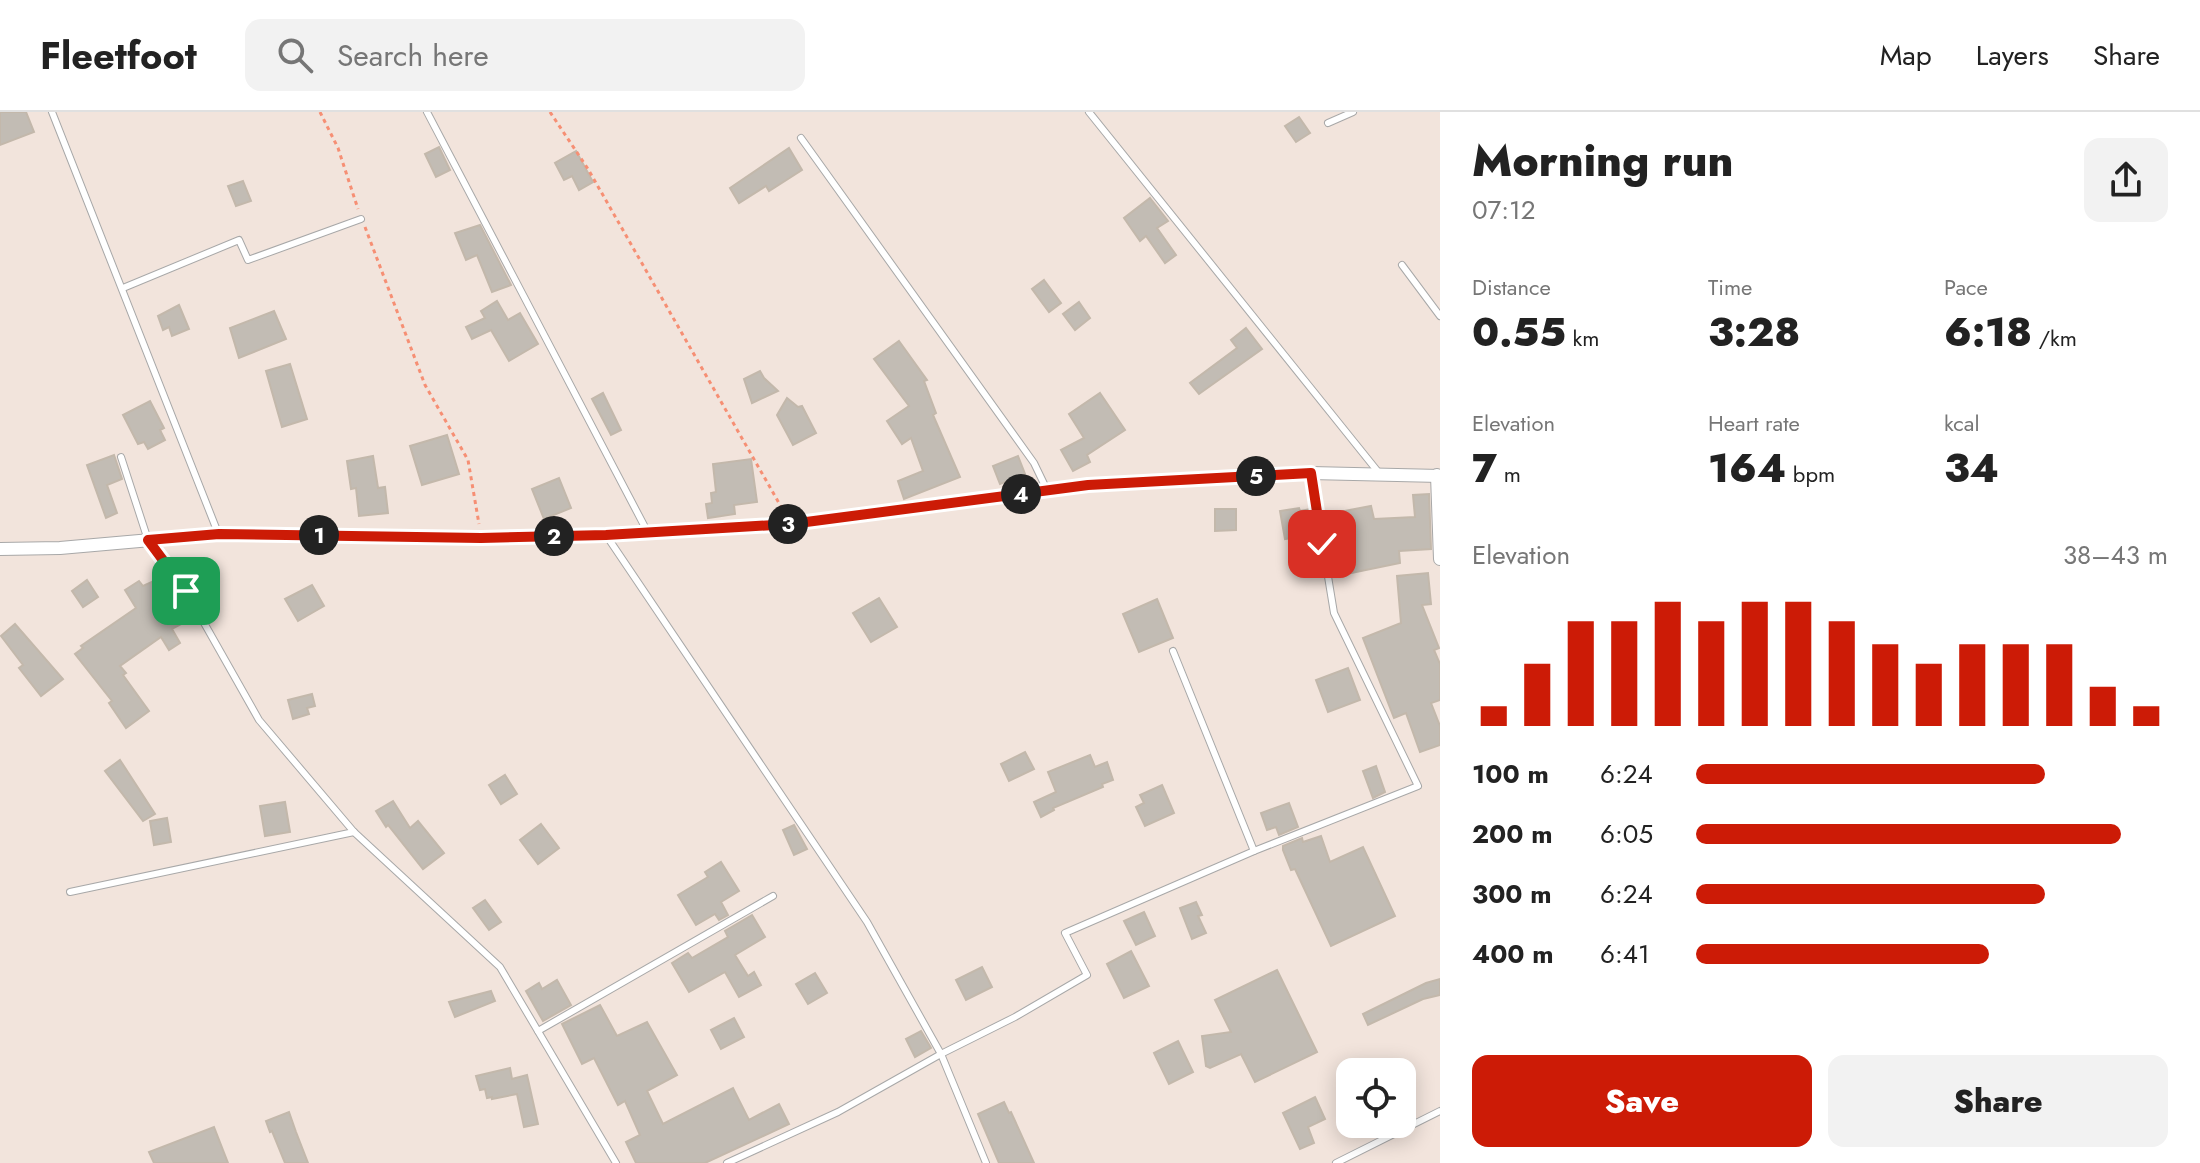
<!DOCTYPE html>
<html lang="en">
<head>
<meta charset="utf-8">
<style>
  :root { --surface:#fff; --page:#f2f2f2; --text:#222; --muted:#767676; --line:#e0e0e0; --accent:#cc1b06 }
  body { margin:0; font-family:Jost,sans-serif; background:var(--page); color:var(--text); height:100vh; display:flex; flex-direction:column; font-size:30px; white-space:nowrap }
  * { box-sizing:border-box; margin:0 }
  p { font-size:26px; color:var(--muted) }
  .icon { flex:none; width:44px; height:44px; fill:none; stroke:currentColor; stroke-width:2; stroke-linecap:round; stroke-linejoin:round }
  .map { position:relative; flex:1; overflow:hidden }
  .drawer { display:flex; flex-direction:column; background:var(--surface); width:760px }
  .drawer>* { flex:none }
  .buttons { position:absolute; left:1336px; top:946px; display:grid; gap:16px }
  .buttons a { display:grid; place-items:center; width:80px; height:80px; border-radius:16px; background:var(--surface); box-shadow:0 4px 20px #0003; font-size:40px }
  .pin { position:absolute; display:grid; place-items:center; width:68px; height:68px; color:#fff; margin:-34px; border-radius:16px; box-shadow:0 4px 12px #0006 }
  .km { position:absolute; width:40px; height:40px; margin:-20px; border-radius:50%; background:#222; color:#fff; font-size:22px; line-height:40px; text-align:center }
  .round { display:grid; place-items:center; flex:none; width:84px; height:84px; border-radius:16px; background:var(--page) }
  .head { display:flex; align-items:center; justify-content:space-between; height:136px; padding:0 32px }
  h1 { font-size:44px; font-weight:800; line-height:60px }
  .figures { display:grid; grid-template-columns:repeat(3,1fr); gap:12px; height:136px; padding:8px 32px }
  .figures div { display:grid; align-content:center }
  .figures b { font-size:40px; font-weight:800 }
  .figures small { font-size:22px; font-weight:400 }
  .figures p { font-size:22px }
  .chart { height:224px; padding:16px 32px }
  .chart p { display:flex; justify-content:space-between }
  .chart svg { width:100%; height:144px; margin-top:8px; stroke:var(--accent); stroke-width:6 }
  .primary-button { display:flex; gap:16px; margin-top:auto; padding:16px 32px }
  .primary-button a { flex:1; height:92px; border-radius:16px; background:var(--accent); color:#fff; font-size:32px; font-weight:800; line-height:92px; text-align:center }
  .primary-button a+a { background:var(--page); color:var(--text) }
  ul { padding:0 32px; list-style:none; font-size:26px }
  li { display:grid; grid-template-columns:128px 96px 1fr; align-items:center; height:60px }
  li i { height:20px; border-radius:10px; background:var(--accent) }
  header { display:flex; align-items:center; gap:48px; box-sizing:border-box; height:112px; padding:0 40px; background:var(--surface); border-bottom:2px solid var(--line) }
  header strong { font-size:38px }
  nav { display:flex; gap:44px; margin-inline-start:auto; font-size:28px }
  .search { width:560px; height:72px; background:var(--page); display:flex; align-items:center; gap:20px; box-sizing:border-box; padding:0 28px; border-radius:16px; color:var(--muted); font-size:30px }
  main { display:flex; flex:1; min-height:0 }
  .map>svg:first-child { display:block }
  .military { fill:#f2e4dc; fill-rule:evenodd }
  .building { fill:#c2bcb4; stroke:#c3b8ab; stroke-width:2 }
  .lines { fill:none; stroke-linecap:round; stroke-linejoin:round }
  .lane-casing { stroke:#a8a8a8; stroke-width:8 }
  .street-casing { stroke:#a8a8a8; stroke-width:14 }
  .path { stroke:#f68f74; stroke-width:3; stroke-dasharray:4 4; stroke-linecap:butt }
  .lane { stroke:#fff; stroke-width:6 }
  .street { stroke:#fff; stroke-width:12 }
  .route-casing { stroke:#fff; stroke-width:16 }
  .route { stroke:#cc1b06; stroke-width:10 }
</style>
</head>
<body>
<header>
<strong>Fleetfoot</strong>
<div class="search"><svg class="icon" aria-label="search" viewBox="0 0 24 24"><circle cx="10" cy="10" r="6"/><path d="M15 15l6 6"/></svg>Search here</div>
<nav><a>Map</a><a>Layers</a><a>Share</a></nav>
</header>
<main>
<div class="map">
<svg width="1440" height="1051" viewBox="0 0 1440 1051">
  <rect width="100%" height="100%" fill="#f1efe8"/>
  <path class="military" d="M0,0h1440v1051h-1440zM1350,960h52v52h-52z"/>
  <g class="building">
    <polygon points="0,0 26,0 34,20 0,33"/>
    <polygon points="1299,5 1310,21 1296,30 1285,14"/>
    <polygon points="439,35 450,58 436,65 425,42"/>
    <polygon points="789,36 802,58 769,79 766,74 739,91 730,76"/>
    <polygon points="576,39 593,70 579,78 572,64 564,68 555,51"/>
    <polygon points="243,69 251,89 236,94 228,74"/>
    <polygon points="1150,86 1168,109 1157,116 1176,143 1165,151 1146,124 1140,129 1124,106"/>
    <polygon points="480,113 511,173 492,180 477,143 466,148 455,121"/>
    <polygon points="1044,168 1061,191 1049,200 1032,177"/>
    <polygon points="497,189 508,208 520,201 538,232 509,249 491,218 472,227 466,215 485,206 481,199"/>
    <polygon points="1079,190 1090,206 1075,218 1063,202"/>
    <polygon points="179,193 189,217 172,224 169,215 163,218 158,204"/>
    <polygon points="274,199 286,227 239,246 230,216"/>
    <polygon points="1246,216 1262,237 1199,282 1190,271 1237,236 1231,228"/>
    <polygon points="899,229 927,268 924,269 936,301 933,303 960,365 904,387 898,369 923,359 911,326 902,332 887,309 909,294 874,247"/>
    <polygon points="290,252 307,307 282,315 266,259"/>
    <polygon points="760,259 764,266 778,279 752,291 744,267"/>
    <polygon points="603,281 621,318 611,323 592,287"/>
    <polygon points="1100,281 1125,318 1087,343 1090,350 1073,359 1061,338 1084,326 1069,302"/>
    <polygon points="787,286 798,295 802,294 816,321 793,333 777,303"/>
    <polygon points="150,289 164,316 160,318 165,328 148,337 144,330 138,332 123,303"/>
    <polygon points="447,323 459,362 422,373 410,334"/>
    <polygon points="114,343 122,367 107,373 117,401 106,406 87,353"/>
    <polygon points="373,344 378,376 385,375 388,401 359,404 356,376 351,377 347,349"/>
    <polygon points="1018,344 1025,362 1000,372 993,354"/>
    <polygon points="751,347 757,390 734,393 735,402 708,406 706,392 712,391 711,381 716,380 713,352"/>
    <polygon points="559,366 571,396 544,407 532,377"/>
    <polygon points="1429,382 1431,437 1399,439 1400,451 1351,461 1339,400 1371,394 1374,407 1415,405 1413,383"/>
    <polygon points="1299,396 1300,399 1311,397 1315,422 1285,427 1280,399"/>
    <polygon points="1215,397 1236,397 1236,418 1215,419"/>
    <polygon points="1428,461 1431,492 1422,493 1439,536 1434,538 1440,552 1440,588 1431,591 1440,614 1440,633 1420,640 1406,601 1394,606 1363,526 1401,511 1397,464"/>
    <polygon points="87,468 98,485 83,495 72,479"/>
    <polygon points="156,468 181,512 172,517 180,531 169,538 161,525 120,554 126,561 123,563 149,599 126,616 109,591 112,589 75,542 83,536 81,534 136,496 125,478 139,469 143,474"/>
    <polygon points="312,473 324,494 298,509 285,487"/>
    <polygon points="879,486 897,515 871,530 853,501"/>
    <polygon points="1157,487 1173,526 1139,540 1123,502"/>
    <polygon points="15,512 63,567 41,584 19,556 23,553 1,524"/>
    <polygon points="1348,556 1360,588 1328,600 1316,568"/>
    <polygon points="312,582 315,594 307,596 309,602 293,607 288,588"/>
    <polygon points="1025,640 1034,657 1009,669 1001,652"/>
    <polygon points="1090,643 1095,655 1107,650 1113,668 1102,672 1103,675 1053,696 1054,698 1041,705 1034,690 1056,680 1048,660"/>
    <polygon points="120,648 155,702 143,709 105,659"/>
    <polygon points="1376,654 1385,680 1373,686 1363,659"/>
    <polygon points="505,663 517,682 501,692 489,673"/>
    <polygon points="1162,673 1174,701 1145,714 1136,695 1144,691 1140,683"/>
    <polygon points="393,689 410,716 418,709 444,741 423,757 388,713 386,715 376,699"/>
    <polygon points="285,690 290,720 265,724 260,694"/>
    <polygon points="1289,691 1298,715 1279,723 1276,715 1267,718 1261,701"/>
    <polygon points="167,706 171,730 154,733 150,709"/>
    <polygon points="541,712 559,736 538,752 520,728"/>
    <polygon points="794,713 807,737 794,743 783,718"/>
    <polygon points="1321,724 1330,750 1363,735 1395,804 1331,834 1295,757 1291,758 1283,738 1283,734 1302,726 1303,730"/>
    <polygon points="721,750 739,779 721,790 728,803 719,808 715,802 696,813 678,783 708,765 705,760"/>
    <polygon points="485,788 501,810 489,818 473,796"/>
    <polygon points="1196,790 1202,803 1198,804 1206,821 1192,827 1180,796"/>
    <polygon points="1144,800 1155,824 1136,833 1124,809"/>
    <polygon points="752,803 765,825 735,843 748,864 754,860 761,873 739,885 725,860 689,880 672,851 688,841 692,846 728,825 725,819"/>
    <polygon points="1131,839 1149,874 1124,886 1107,852"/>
    <polygon points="982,855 992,875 966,888 956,868"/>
    <polygon points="1277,858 1317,940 1255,970 1241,942 1210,956 1206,954 1202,924 1231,920 1215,888"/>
    <polygon points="815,861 827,881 808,892 796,872"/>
    <polygon points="1440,867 1440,883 1423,887 1368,913 1363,902 1426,871"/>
    <polygon points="557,868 571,893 543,909 526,879 539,871 542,877"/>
    <polygon points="491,879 495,889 455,905 449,890"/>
    <polygon points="600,893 617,924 647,910 677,963 647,979 663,1012 733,976 749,1008 779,992 789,1012 705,1051 636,1051 626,1030 640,1023 625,989 618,993 594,946 582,952 562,912"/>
    <polygon points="734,906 744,925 721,937 711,918"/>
    <polygon points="921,919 931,936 915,945 906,927"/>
    <polygon points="1178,929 1193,960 1169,972 1154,941"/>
    <polygon points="510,956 512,967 527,963 538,1012 524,1015 517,982 492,987 492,985 487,986 485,977 480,978 476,964"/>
    <polygon points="1315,985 1325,1007 1308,1015 1314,1031 1300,1037 1283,1001"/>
    <polygon points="1004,990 1009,1001 1011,1000 1034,1051 999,1051 978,1002"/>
    <polygon points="289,1000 296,1020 308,1051 285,1051 272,1019 270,1020 266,1009"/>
    <polygon points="214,1015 228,1051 154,1051 149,1040"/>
  </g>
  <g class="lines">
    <defs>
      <g id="lane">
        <polyline points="52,0 218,421"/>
        <polyline points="427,0 647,419"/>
        <polyline points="1089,0 1379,361"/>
        <polyline points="1328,11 1353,0"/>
        <polyline points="801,26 1034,351 1047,378"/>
        <polyline points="1402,153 1440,204"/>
        <polyline points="123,176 239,128 248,148 361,107"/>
        <polyline points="121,345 148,428 186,479 259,608 354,720 500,855 616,1051"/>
        <polyline points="606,423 867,810 941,942 986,1051"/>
        <polyline points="1173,539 1254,739"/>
        <polyline points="70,780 354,720"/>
        <polyline points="538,919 773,784"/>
        <polyline points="727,1051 838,1000 941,942 1015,905 1087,863 1065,821 1254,739 1418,674 1334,501 1311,361"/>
        <polyline points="1336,1051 1440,999"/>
      </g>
      <g id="street">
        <polyline points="1437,363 1440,447"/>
        <polyline points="0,437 60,436 219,422 481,426 606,423 791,412 1088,373 1311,361 1440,364"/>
      </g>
    </defs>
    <use href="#lane" class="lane-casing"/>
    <use href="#street" class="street-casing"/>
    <g class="path">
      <polyline points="320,0 338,36 358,97"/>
      <polyline points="550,0 588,57 783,398"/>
      <polyline points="365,115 425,273 468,348 479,412"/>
    </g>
    <use href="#lane" class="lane"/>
    <use href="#street" class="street"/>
  </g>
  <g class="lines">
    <defs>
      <polyline id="route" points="186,479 148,428 219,422 481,426 606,423 791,412 1088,373 1311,361 1322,432"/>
    </defs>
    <use href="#route" class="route-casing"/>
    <use href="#route" class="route"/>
  </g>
</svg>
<div class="buttons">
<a><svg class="icon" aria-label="locate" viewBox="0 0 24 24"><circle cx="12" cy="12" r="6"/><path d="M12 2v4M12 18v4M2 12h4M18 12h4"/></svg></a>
</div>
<div class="pin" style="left:186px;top:479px;background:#1e9e55"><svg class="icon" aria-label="arrive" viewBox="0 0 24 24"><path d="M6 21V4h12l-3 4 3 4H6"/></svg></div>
<div class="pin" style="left:1322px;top:432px;background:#d93025"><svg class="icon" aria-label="check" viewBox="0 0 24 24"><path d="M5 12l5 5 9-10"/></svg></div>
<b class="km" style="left:319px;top:423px">1</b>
<b class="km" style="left:554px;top:424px">2</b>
<b class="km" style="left:788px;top:412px">3</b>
<b class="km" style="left:1021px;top:382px">4</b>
<b class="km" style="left:1256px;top:364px">5</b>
</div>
<section class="drawer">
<div class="head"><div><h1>Morning run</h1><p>07:12</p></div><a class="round"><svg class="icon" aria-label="share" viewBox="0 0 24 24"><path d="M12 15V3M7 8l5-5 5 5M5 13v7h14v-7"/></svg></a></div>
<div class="figures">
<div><p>Distance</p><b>0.55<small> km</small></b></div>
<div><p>Time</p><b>3:28</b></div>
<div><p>Pace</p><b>6:18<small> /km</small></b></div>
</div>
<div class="figures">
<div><p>Elevation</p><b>7<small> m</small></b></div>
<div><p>Heart rate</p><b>164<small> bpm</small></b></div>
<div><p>kcal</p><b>34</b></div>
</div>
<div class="chart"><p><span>Elevation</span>38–43 m</p>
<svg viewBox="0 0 160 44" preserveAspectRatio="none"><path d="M5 44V38M15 44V25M25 44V12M35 44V12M45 44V6M55 44V12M65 44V6M75 44V6M85 44V12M95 44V19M105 44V25M115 44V19M125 44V19M135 44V19M145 44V32M155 44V38"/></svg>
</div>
<ul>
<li><b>100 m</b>6:24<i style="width:74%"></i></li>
<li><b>200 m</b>6:05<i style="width:90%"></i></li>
<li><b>300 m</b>6:24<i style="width:74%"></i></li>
<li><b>400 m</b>6:41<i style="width:62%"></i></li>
</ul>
<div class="primary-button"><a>Save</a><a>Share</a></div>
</section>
</main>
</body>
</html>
